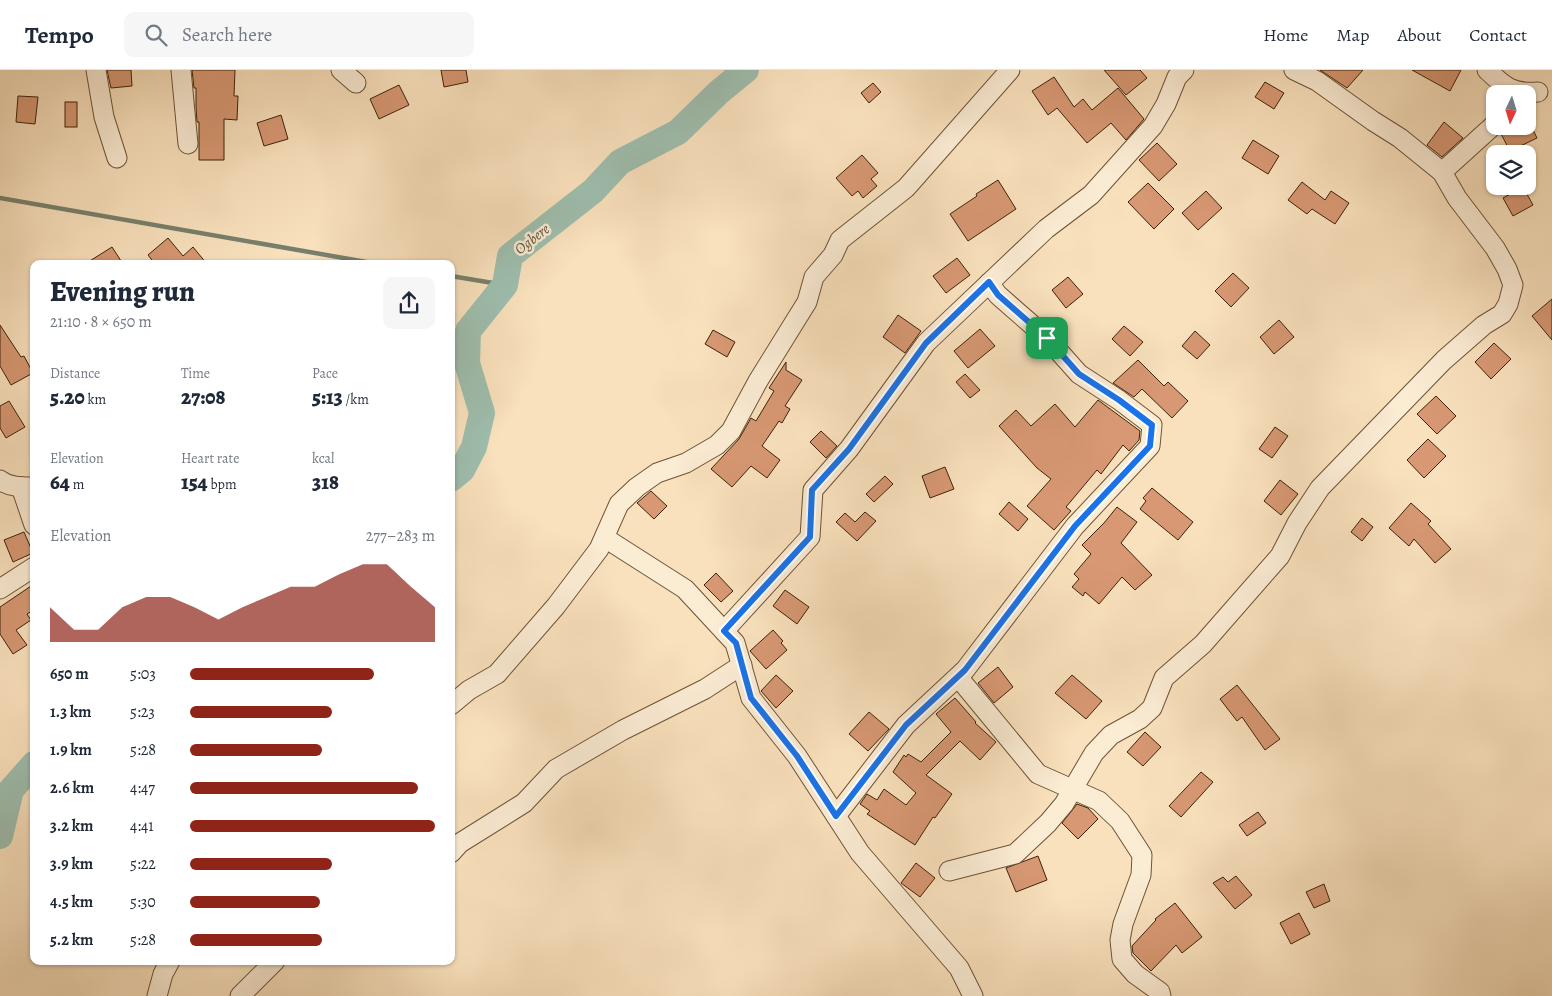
<!DOCTYPE html>
<html lang="en">
<head>
<meta charset="utf-8">
<style>
  :root { --surface:#fff; --page:#f6f6f7; --text:#1f2937; --muted:#747a83; --line:#e0e1e3; --accent:#8f2418 }
  body { margin:0; font-family:Alegreya,serif; background:var(--page); color:var(--text); height:100vh; display:flex; flex-direction:column; font-size:19px; white-space:nowrap }
  * { box-sizing:border-box; margin:0 }
  p { font-size:16px; color:var(--muted) }
  .icon { flex:none; width:28px; height:28px; fill:none; stroke:currentColor; stroke-width:2; stroke-linecap:round; stroke-linejoin:round }
  .map { position:relative; flex:1; overflow:hidden }
  .sheet { position:absolute; left:30px; top:190px; width:425px; height:705px; display:flex; flex-direction:column; background:var(--surface); border-radius:10px; box-shadow:0 1px 4px #0004 }
  .sheet>* { flex:none }
  .needle { width:32px; rotate:184deg }
  .tools { position:absolute; left:1486px; top:15px; display:grid; gap:10px }
  .tools a { display:grid; place-items:center; width:50px; height:50px; border-radius:10px; background:var(--surface); box-shadow:0 1px 4px #0004; font-size:25px }
  .pin { position:absolute; display:grid; place-items:center; width:42px; height:42px; color:#fff; margin:-21px; border-radius:10px; box-shadow:0 2px 8px #0006 }
  .round { display:grid; place-items:center; flex:none; width:52px; height:52px; border-radius:10px; background:var(--page) }
  .summary { display:flex; align-items:center; justify-content:space-between; height:85px; padding:0 20px }
  h1 { font-size:28px; font-weight:800; line-height:38px }
  .metrics { display:grid; grid-template-columns:repeat(3,1fr); gap:8px; height:85px; padding:5px 20px }
  .metrics div { display:grid; align-content:center }
  .metrics b { font-size:21px; font-weight:800 }
  .metrics small { font-size:14px; font-weight:400 }
  .metrics p { font-size:14px }
  .chart { height:140px; padding:10px 20px }
  .chart p { display:flex; justify-content:space-between }
  .chart svg { width:100%; height:90px; margin-top:5px; fill:var(--accent); opacity:.7 }
  ul { padding:0 20px; list-style:none; font-size:16px }
  li { display:grid; grid-template-columns:80px 60px 1fr; align-items:center; height:38px }
  li i { height:12px; border-radius:6px; background:var(--accent) }
  header { display:flex; align-items:center; gap:30px; box-sizing:border-box; height:70px; padding:0 25px; background:var(--surface); border-bottom:1px solid var(--line) }
  header strong { font-size:24px }
  nav { display:flex; gap:28px; margin-inline-start:auto; font-size:18px }
  .search { width:350px; height:45px; background:var(--page); display:flex; align-items:center; gap:12px; box-sizing:border-box; padding:0 18px; border-radius:10px; color:var(--muted); font-size:19px }
  .map>svg:first-child { display:block }
  .lines { fill:none; stroke-linecap:round; stroke-linejoin:round }
  .stream { stroke:#78806c; stroke-width:4.5 }
  .river { stroke:#9ebeae; stroke-width:26 }
  .building { fill:#d79873; stroke:#3f2208 }
  .minor-casing { stroke:#6e5235; stroke-width:21 }
  .minor { stroke:#fbecd4; stroke-width:19 }
  .route-casing { stroke:#fff; stroke-width:10 }
  .route { stroke:#1a73e8; stroke-width:6 }
  .labels { text-anchor:middle; dominant-baseline:central; stroke-width:5; stroke-linejoin:round; paint-order:stroke }
  .water-label { font-size:15px; font-style:italic; fill:#5c513a; stroke:#fbecd4 }
</style>
</head>
<body>
<header>
<strong>Tempo</strong>
<div class="search"><svg class="icon" aria-label="search" viewBox="0 0 24 24"><circle cx="10" cy="10" r="6"/><path d="M15 15l6 6"/></svg>Search here</div>
<nav><a>Home</a><a>Map</a><a>About</a><a>Contact</a></nav>
</header>
<div class="map">
<svg width="1552" height="926" viewBox="0 0 1552 926">
  <rect width="100%" height="100%" fill="#f9e1bd"/>
  <filter id="stains"><feTurbulence type="fractalNoise" baseFrequency=".004" numOctaves="4"/><feColorMatrix values="0 0 0 0 .2 0 0 0 0 .09 0 0 0 0 .02 0 0 0 .5 -.17"/></filter>
  <radialGradient id="worn" r=".72"><stop offset=".6" stop-color="#630" stop-opacity="0"/><stop offset="1" stop-color="#630" stop-opacity=".3"/></radialGradient>
  <g class="lines">
    <g class="stream">
      <polyline points="0,128 378,194"/>
      <polyline points="451,206 505,215"/>
    </g>
    <g class="river">
      <polyline points="451,409 462,400 474,377 482,343 467,293 468,261 505,215 510,186 593,121 620,92 678,62 719,22 746,0"/>
      <polyline points="0,766 11,720 34,694"/>
    </g>
  </g>
  <g class="building">
    <polygon points="107,0 131,0 132,16 111,18"/>
    <polygon points="192,0 235,0 234,26 238,26 237,50 224,49 224,90 199,90 199,52 197,52 196,36 196,18 194,18"/>
    <polygon points="441,0 466,0 468,12 444,17"/>
    <polygon points="1104,0 1140,0 1147,8 1126,25"/>
    <polygon points="1320,0 1363,0 1347,18"/>
    <polygon points="1412,0 1461,0 1450,21"/>
    <polygon points="1054,7 1074,37 1083,29 1092,40 1118,18 1144,49 1126,70 1111,53 1087,73 1057,38 1048,45 1032,21"/>
    <polygon points="1265,12 1284,23 1274,39 1255,27"/>
    <polygon points="873,13 881,22 869,33 861,23"/>
    <polygon points="399,15 409,35 379,49 370,29"/>
    <polygon points="18,26 38,27 35,54 16,52"/>
    <rect x="65" y="32" width="12" height="25"/>
    <polygon points="281,45 288,69 264,76 257,53"/>
    <polygon points="1444,52 1463,68 1442,87 1427,75"/>
    <polygon points="1528,56 1531,56 1537,68 1510,81 1501,64 1506,57"/>
    <polygon points="1253,70 1279,86 1268,104 1242,88"/>
    <polygon points="1157,73 1177,94 1159,111 1139,90"/>
    <polygon points="862,85 878,103 871,109 877,116 863,128 858,121 852,126 836,108"/>
    <polygon points="998,110 1016,139 968,171 950,144 977,126 976,124"/>
    <polygon points="1302,112 1325,130 1331,121 1349,133 1335,154 1312,139 1307,144 1288,130"/>
    <polygon points="1148,113 1174,139 1154,159 1128,132"/>
    <polygon points="1523,117 1533,135 1513,146 1503,128"/>
    <polygon points="1206,121 1222,138 1198,160 1182,143"/>
    <polygon points="168,168 183,186 193,177 207,194 155,194 148,185"/>
    <polygon points="112,177 123,194 85,194"/>
    <polygon points="957,188 970,205 946,223 933,206"/>
    <polygon points="1233,203 1249,218 1231,237 1215,221"/>
    <polygon points="1068,207 1083,224 1066,238 1052,220"/>
    <polygon points="1552,229 1552,270 1532,246"/>
    <polygon points="898,245 921,261 905,283 883,267"/>
    <polygon points="1279,250 1294,267 1274,284 1260,267"/>
    <polygon points="0,255 21,287 24,286 33,303 11,315 0,296"/>
    <polygon points="1124,256 1143,272 1130,286 1112,269"/>
    <polygon points="980,259 995,276 968,298 954,281"/>
    <polygon points="713,260 735,272 727,287 705,274"/>
    <polygon points="1195,261 1210,275 1197,289 1182,276"/>
    <polygon points="1494,273 1511,289 1491,309 1475,292"/>
    <polygon points="1138,290 1164,316 1168,312 1188,331 1172,348 1142,319 1134,327 1113,313"/>
    <polygon points="786,292 786,300 802,310 785,336 790,339 782,353 779,351 762,376 780,390 767,408 751,396 732,417 711,399 739,369 751,348 756,351 774,321 769,318"/>
    <polygon points="965,304 980,320 970,328 956,312"/>
    <polygon points="1436,326 1456,346 1437,364 1417,344"/>
    <polygon points="1098,330 1140,361 1139,370 1129,381 1123,375 1101,404 1097,400 1066,437 1071,441 1054,460 1027,436 1051,409 1037,398 999,356 1016,340 1031,356 1055,334 1075,357"/>
    <polygon points="9,331 25,357 6,368 0,358 0,336"/>
    <polygon points="1275,357 1288,366 1272,388 1259,379"/>
    <polygon points="821,361 837,376 826,388 810,372"/>
    <polygon points="1428,369 1446,386 1424,408 1407,390"/>
    <polygon points="945,397 954,419 930,428 922,406"/>
    <polygon points="885,406 893,414 874,432 866,424"/>
    <polygon points="1280,410 1298,424 1281,445 1264,431"/>
    <polygon points="1152,418 1193,452 1178,470 1140,439 1146,431 1143,428"/>
    <polygon points="651,421 667,436 654,449 637,433"/>
    <polygon points="1009,432 1028,449 1018,461 999,444"/>
    <polygon points="1411,433 1431,451 1428,454 1451,479 1435,493 1414,469 1409,476 1389,458"/>
    <polygon points="1117,437 1137,452 1121,473 1152,505 1135,520 1122,507 1099,534 1085,522 1083,526 1072,517 1079,509 1074,504 1091,484 1082,475 1104,453"/>
    <polygon points="865,442 876,451 857,471 836,452 845,443 855,452"/>
    <polygon points="1362,448 1373,457 1362,471 1351,462"/>
    <polygon points="24,462 33,483 13,492 4,470"/>
    <polygon points="716,503 733,521 721,532 704,515"/>
    <polygon points="34,514 34,540 27,544 31,550 16,560 27,575 13,584 0,564 0,537"/>
    <polygon points="785,520 809,537 797,554 773,536"/>
    <polygon points="773,560 783,571 781,573 787,580 766,599 750,581"/>
    <polygon points="998,597 1013,617 994,633 978,613"/>
    <polygon points="776,605 793,621 776,638 761,621"/>
    <polygon points="1072,605 1102,631 1086,649 1055,623"/>
    <polygon points="1237,615 1280,669 1265,680 1242,647 1237,651 1220,629"/>
    <polygon points="955,628 976,652 975,653 996,672 980,690 960,671 926,705 952,724 935,748 933,747 915,775 867,744 870,741 860,734 867,724 877,730 884,719 906,735 916,723 893,702 904,685 906,687 908,684 921,692 951,662 936,644"/>
    <polygon points="869,642 889,659 868,681 849,664"/>
    <polygon points="1145,662 1161,677 1143,696 1127,682"/>
    <polygon points="1201,702 1213,712 1181,747 1169,736"/>
    <polygon points="1077,734 1088,738 1098,749 1078,769 1062,753"/>
    <polygon points="1258,742 1266,753 1247,766 1239,755"/>
    <polygon points="1038,786 1047,810 1016,822 1006,798"/>
    <polygon points="916,793 935,808 920,827 901,813"/>
    <polygon points="1236,806 1252,825 1235,839 1213,813 1223,807 1228,812"/>
    <polygon points="1324,814 1330,831 1314,838 1306,822"/>
    <polygon points="1175,833 1202,867 1182,883 1176,875 1151,901 1133,883 1132,876 1156,850 1155,849"/>
    <polygon points="1299,843 1310,864 1291,874 1280,853"/>
  </g>
  <g class="lines">
    <defs>
      <g id="minor">
        <polyline points="96,0 104,47 117,88"/>
        <polyline points="181,0 188,74"/>
        <polyline points="341,0 356,13"/>
        <path d="M1487,0c18,17 25,24 51,22"/>
        <polyline points="1442,102 1495,54"/>
        <path d="M0,410c9,7 21,7 32,7"/>
        <polyline points="21,417 34,455"/>
        <polyline points="605,468 685,519 735,573 751,628 797,686 860,783 959,898 973,926"/>
        <polyline points="0,519 34,497"/>
        <polyline points="724,561 810,467 813,420 849,379 926,273 1046,159 1091,125 1153,56 1166,34 1177,7 1184,0"/>
        <polyline points="958,607 1038,704 1099,731 1120,751 1142,785 1141,805 1123,854 1120,870 1122,889 1135,904 1160,922 1161,926"/>
        <polyline points="451,635 469,620 497,604 556,536 599,479 619,434 637,417 657,403 686,393 717,375 731,361 758,311 807,232 814,207 833,185 840,170 906,118 1010,0"/>
        <polyline points="836,746 906,655 965,600 1075,456 1150,376 1152,355 1119,330 1079,304 1047,268 998,225 989,213"/>
        <polyline points="451,783 460,773 524,733 556,699 623,660 705,619 742,595"/>
        <polyline points="949,801 1015,784 1048,753 1064,734 1094,683 1111,665 1140,649 1152,638 1164,608 1203,574 1280,486 1297,453 1320,418 1444,290 1484,255 1502,244 1508,234 1513,215 1507,199 1495,178 1457,128 1442,102 1400,68 1373,51 1317,11 1294,0"/>
        <polyline points="157,926 163,904 170,891"/>
        <polyline points="240,926 275,891"/>
      </g>
    </defs>
    <use href="#minor" class="minor-casing"/>
    <use href="#minor" class="minor"/>
  </g>
  <g class="lines">
    <defs>
      <polygon id="route" points="989,212 998,225 1047,268 1079,304 1119,330 1152,355 1150,376 1075,456 965,600 906,655 836,746 797,686 751,628 736,573 724,561 810,467 812,420 849,379 926,273"/>
    </defs>
    <use href="#route" class="route-casing"/>
    <use href="#route" class="route"/>
  </g>
  <g class="labels">
    <g class="water-label">
      <text transform="translate(532 169) rotate(-38)">Ogbere</text>
    </g>
  </g>
  <rect width="100%" height="100%" filter="url(#stains)"/>
  <rect width="100%" height="100%" fill="url(#worn)"/>
</svg>
<div class="tools">
<a><svg class="needle" viewBox="-14 -14 28 28"><path d="M0-13l5 13h-10z" fill="#e53935"/><path d="M0 13l5-13h-10z" fill="#747a83"/></svg></a>
<a><svg class="icon" aria-label="layers" viewBox="0 0 24 24"><path d="M12 4l9 5-9 5-9-5zM3 14l9 5 9-5"/></svg></a>
</div>
<div class="pin" style="left:1047px;top:268px;background:#1e9e55"><svg class="icon" aria-label="arrive" viewBox="0 0 24 24"><path d="M6 21V4h12l-3 4 3 4H6"/></svg></div>
<section class="sheet">
<div class="summary"><div><h1>Evening run</h1><p>21:10 · 8 × 650 m</p></div><a class="round"><svg class="icon" aria-label="share" viewBox="0 0 24 24"><path d="M12 15V3M7 8l5-5 5 5M5 13v7h14v-7"/></svg></a></div>
<div class="metrics">
<div><p>Distance</p><b>5.20<small> km</small></b></div>
<div><p>Time</p><b>27:08</b></div>
<div><p>Pace</p><b>5:13<small> /km</small></b></div>
</div>
<div class="metrics">
<div><p>Elevation</p><b>64<small> m</small></b></div>
<div><p>Heart rate</p><b>154<small> bpm</small></b></div>
<div><p>kcal</p><b>318</b></div>
</div>
<div class="chart"><p><span>Elevation</span>277–283 m</p>
<svg viewBox="0 0 160 44" preserveAspectRatio="none"><path d="M0 44V27L10 38L20 38L30 27L40 22L50 22L60 27L70 33L80 27L90 22L100 17L110 17L120 11L130 6L140 6L150 17L160 27V44z"/></svg>
</div>
<ul>
<li><b>650 m</b>5:03<i style="width:75%"></i></li>
<li><b>1.3 km</b>5:23<i style="width:58%"></i></li>
<li><b>1.9 km</b>5:28<i style="width:54%"></i></li>
<li><b>2.6 km</b>4:47<i style="width:93%"></i></li>
<li><b>3.2 km</b>4:41<i style="width:100%"></i></li>
<li><b>3.9 km</b>5:22<i style="width:58%"></i></li>
<li><b>4.5 km</b>5:30<i style="width:53%"></i></li>
<li><b>5.2 km</b>5:28<i style="width:54%"></i></li>
</ul>
</section>
</div>
</body>
</html>
